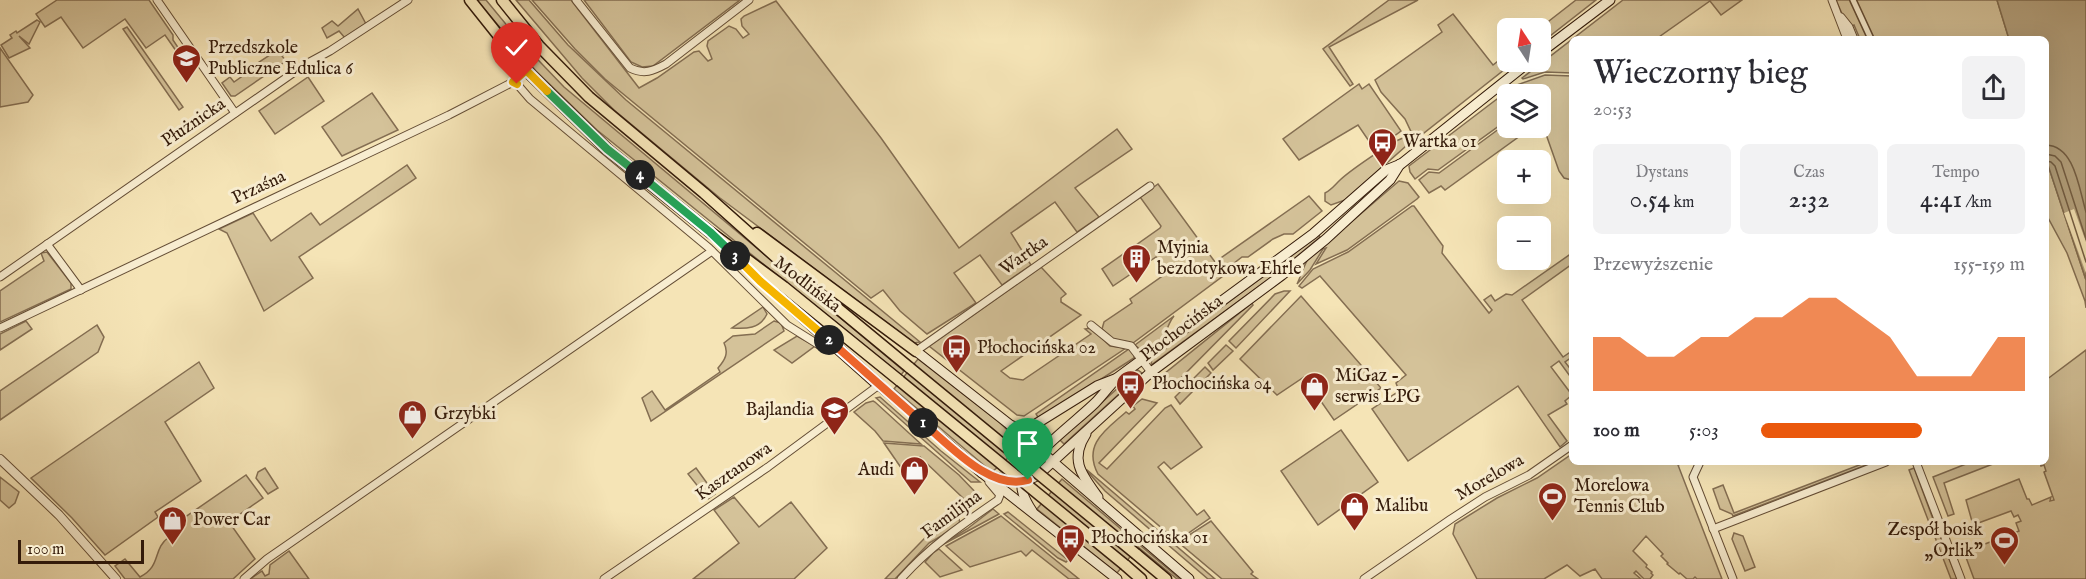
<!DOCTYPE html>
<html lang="pl">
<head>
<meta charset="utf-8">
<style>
  :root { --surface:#fff; --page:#f2f2f3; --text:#2b2b33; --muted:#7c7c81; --accent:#ea580c }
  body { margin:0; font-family:"IM FELL English",serif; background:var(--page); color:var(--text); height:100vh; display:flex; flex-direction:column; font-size:22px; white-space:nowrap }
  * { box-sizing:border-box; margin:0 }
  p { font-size:20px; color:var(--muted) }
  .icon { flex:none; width:33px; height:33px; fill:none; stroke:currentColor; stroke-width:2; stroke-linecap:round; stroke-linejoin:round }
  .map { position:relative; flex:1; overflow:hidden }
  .side { position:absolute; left:1569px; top:36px; width:480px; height:429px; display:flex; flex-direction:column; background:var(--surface); border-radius:9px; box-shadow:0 6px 24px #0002 }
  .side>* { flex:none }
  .needle { width:39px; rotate:348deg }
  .fabs { position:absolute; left:1497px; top:18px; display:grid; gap:12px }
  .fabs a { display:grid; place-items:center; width:54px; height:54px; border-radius:9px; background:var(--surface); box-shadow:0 6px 24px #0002; font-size:30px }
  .scale { position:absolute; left:18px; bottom:15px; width:126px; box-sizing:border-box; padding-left:6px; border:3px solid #341b0a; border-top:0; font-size:16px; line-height:21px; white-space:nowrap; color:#341b0a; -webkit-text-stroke:4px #f8edd0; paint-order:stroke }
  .pin { position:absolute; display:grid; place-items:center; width:51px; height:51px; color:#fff; margin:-62px -26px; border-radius:50% 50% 50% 0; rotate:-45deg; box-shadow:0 0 6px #0007 }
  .pin .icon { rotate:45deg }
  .km { position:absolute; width:30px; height:30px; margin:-15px; border-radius:50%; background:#222; color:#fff; font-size:16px; line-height:30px; text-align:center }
  .round { display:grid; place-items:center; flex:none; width:63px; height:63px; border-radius:9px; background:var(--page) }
  .headline { display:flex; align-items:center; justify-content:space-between; height:102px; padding:0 24px }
  h1 { font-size:33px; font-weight:600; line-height:45px }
  .figures { display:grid; grid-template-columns:repeat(3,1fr); gap:9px; height:102px; padding:6px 24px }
  .figures div { display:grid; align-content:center; border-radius:9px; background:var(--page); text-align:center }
  .figures b { font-size:26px; font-weight:600 }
  .figures small { font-size:16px; font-weight:400 }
  .figures p { font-size:16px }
  .chart { height:168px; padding:12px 24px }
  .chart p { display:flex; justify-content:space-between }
  .chart svg { width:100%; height:108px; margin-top:6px; fill:var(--accent); opacity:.7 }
  ul { padding:0 24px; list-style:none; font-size:20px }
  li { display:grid; grid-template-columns:96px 72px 1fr; align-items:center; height:45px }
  li i { height:15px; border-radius:8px; background:var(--accent) }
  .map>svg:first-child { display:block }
  .green { fill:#d4c299; stroke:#846e52; stroke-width:1.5 }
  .water { fill:#b3a07c; stroke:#806b4e; stroke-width:1.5 }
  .pier { fill:#f5e4b6 }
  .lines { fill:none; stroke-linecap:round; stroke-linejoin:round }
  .shore { stroke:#745e43; stroke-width:1.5 }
  .pedestrian-casing { stroke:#644d35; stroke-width:8 }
  .minor-casing { stroke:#644d35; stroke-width:9 }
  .tertiary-casing { stroke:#644d35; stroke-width:10 }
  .secondary-casing { stroke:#341b0a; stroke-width:11 }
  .primary-casing { stroke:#341b0a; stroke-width:13 }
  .pedestrian { stroke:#f8edd0; stroke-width:5 }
  .minor { stroke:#f8edd0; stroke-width:7 }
  .tertiary { stroke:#f8edd0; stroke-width:8 }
  .secondary { stroke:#f8edd0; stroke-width:9 }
  .primary { stroke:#f5e4b6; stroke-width:10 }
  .primary-bridge-casing { stroke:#341b0a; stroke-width:13; stroke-linecap:butt }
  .primary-bridge { stroke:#f5e4b6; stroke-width:10 }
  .split-1-casing { stroke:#fff; stroke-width:12 }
  .split-2-casing { stroke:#fff; stroke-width:12 }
  .split-3-casing { stroke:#fff; stroke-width:12 }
  .split-4-casing { stroke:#fff; stroke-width:12 }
  .split-5-casing { stroke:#fff; stroke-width:12 }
  .split-6-casing { stroke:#fff; stroke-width:12 }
  .split-1 { stroke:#f0652b; stroke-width:8 }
  .split-2 { stroke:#f0652b; stroke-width:8 }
  .split-3 { stroke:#f5b400; stroke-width:8 }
  .split-4 { stroke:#22a559; stroke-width:8 }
  .split-5 { stroke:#22a559; stroke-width:8 }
  .split-6 { stroke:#f5b400; stroke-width:8 }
  .labels { text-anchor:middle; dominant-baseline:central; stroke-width:6; stroke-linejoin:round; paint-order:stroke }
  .poi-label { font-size:18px; fill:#341b0a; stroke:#f8edd0; text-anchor:start }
  .street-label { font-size:18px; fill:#341b0a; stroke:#f8edd0 }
</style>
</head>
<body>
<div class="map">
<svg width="2086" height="579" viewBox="0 0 2086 579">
  <rect width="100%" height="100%" fill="#f5e4b6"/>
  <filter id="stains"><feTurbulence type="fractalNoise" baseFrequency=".00333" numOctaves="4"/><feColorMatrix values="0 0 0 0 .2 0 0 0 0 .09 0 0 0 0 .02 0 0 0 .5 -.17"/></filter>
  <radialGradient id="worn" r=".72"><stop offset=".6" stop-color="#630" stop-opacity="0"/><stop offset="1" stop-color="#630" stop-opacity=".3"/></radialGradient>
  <g class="green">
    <polygon points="57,0 149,0 173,35 173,40 189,64 186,65 165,35 146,48 125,19 83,48 61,17 45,27 36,14"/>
    <polygon points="477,0 486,0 519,40 564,87 904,371 901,375 597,130 536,71"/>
    <polygon points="516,0 529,0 568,45 626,100 920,342 914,343 720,198 614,110 582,78"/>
    <polygon points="532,0 571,0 639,88 657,78 694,52 699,51 708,61 712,59 707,46 708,41 729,26 736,29 743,38 749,34 742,26 741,19 744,16 776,1 881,138 959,248 1117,129 1132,149 1075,188 1099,217 1077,232 1055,202 1011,233 1031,265 1002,285 980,255 954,273 976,303 927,334 900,311 883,290 871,298 605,79 575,49"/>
    <polygon points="584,0 740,0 653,66 642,67 631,62"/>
    <polygon points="1389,0 1418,0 1329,47 1353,84 1350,86 1323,49"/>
    <polygon points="1576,0 1596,0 1541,43 1540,28"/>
    <polygon points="1623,0 1742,0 1721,15 1710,1 1656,39 1572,39 1572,73 1545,72 1523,79 1522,78"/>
    <polygon points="1836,0 1997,0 2009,39 1860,39 1854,25 1852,26 1843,16"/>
    <polygon points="358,9 366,24 345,38 339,31 327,38 322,28 332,21 338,26"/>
    <polygon points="1453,14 1493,65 1507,54 1508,62 1514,62 1415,140 1405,119 1381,92 1375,80 1442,32 1438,25"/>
    <polygon points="37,20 40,22 29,44 19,36 30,48 9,58 1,45 12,38 10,35 16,31 17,33"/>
    <polygon points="127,27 183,107 179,110 123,29"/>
    <polygon points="282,47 286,53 282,56 286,61 235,96 231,96 222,83 230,77 234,82 251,70 250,68"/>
    <polygon points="0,48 33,95 28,102 0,107"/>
    <polygon points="1545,75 1572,76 1572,180 1564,178 1559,171 1541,120 1540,94 1508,94 1507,108 1500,98 1517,85"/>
    <polygon points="308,77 324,101 275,134 259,111"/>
    <polygon points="1359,84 1362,89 1369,84 1401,131 1375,150 1358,125 1299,160 1283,139"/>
    <polygon points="372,93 398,130 342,156 322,127"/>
    <polygon points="1497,99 1507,113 1507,120 1438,170 1428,169 1415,179 1410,172 1409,166"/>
    <polygon points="1507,123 1508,128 1531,128 1445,190 1441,186 1429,193 1419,180 1429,172 1439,173"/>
    <path d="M1403,138l4,1 1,4 -2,3 -61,54 -14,5 -6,-4v-8c6,-3 9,-7 14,-12 9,-9 52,-39 64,-43z"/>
    <polygon points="2046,159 2086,280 2086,308 2085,301 2067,253 2046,214"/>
    <polygon points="407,165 416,178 299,257 313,278 264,311 227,233 219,229 253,213 271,241 311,213 320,225"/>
    <path d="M1399,181l9,2 11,14 -2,2 -70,51 -31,14 10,-16 -3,1 -13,21 -13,14c4,-8 6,-17 11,-25z"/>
    <polygon points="1158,184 1215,262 1309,196 1322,211 1293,234 1284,234 1273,239 1248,257 1242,257 1224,271 1223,276 1133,343 1113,339 1102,329 1104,322 1132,303 1130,299 1168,272 1156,257 1113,286 1102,269 1160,228 1161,226 1140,197"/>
    <polygon points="1412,206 1414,206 1443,246 1442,253 1489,313 1492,310 1484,300 1491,295 1495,301 1506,294 1512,295 1572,253 1572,264 1522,300 1563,357 1572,351 1572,357 1565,362 1572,371 1572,379 1559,361 1551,367 1572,395 1565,401 1567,404 1548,415 1567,441 1560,447 1518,386 1408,461 1372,409 1399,391 1396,383 1406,375 1320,276 1302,288 1299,286 1313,269 1348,252"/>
    <polygon points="1319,235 1320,237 1276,274 1151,365 1152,359"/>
    <polygon points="47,252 71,283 71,289 0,322 0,291 44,261 41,253"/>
    <polygon points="1041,267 1066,294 1061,298 1061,302 1081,315 1001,371 1010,378 1023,380 1091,334 1085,329 1091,328 1110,346 1126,348 1024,416 1017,415 929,346"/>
    <polygon points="1284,291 1290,291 1236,348 1229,341 1275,294"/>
    <polygon points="1301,296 1381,388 1334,420 1304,377 1277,395 1240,359"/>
    <polygon points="1252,303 1253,305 1173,386 1168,387 1163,382 1164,374"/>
    <path d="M763,307l4,7c-7,15 -21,15 -35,14z"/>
    <path d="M1174,316c-5,6 -6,12 -10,19 -4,8 -14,12 -21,17l-8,-7z"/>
    <polygon points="26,321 32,329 0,350 0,334"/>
    <path d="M774,321l7,2 3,8 -133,90 -9,-23 10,-7 13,19 55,-38 -2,-4c7,-8 11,-15 6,-25l9,-7 22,-2z"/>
    <polygon points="97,325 104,337 98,352 0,420 0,391"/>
    <polygon points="797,336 815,346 792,363 774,350"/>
    <polygon points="1226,345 1233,351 1213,370 1208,363"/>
    <polygon points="1129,349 1134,353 1134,358 1039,419 1036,414"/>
    <polygon points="2086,350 2086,579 1974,579 1964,552 2019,531 2016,523 2021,521 2018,515 2014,517 2011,511 1973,525 1966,500 2019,479 2027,499 2029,499 2032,505 2051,497 2050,501 2054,500 2044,472 2046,471 2044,465 2041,466 2040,462 2046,462 2046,380"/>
    <polygon points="918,359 999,422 1023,445 992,472 894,389"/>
    <polygon points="199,362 214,388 165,422 201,481 155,512 158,517 105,555 72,518 31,478"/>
    <polygon points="1205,367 1211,373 1180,404 1175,397"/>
    <polygon points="1138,370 1142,373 1064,444 1060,440"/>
    <polygon points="880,397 941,451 980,482 971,482 876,398"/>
    <path d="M1142,399l15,4 -58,60 8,6 58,-61 6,-3 31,42 -31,22 -7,-7 -6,5 39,48 7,-5 6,8 -33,23 -79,-67c-16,-30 9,-45 28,-62l3,2 6,-5 -2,-3z"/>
    <polygon points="873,401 875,402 921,444 883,441 875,431 854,412 866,403"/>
    <polygon points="1341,430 1378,482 1318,525 1281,471"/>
    <polygon points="884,443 924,446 959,475 979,496 964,511 957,504 963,498 920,457 904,472"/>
    <polygon points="1572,454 1572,462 1686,462 1678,465 1722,579 1697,579 1695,577 1693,579 1687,579 1680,573 1679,574 1667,564 1668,563 1661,556 1663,554 1646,536 1633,551 1647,565 1646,567 1652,572 1651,573 1653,575 1650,579 1644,579 1636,571 1634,573 1641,579 1602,579 1595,569 1580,576 1567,565 1544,579 1477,579 1453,534 1455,524 1497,498 1537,478"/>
    <polygon points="1867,462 1874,462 1733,516 1732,514 1720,509 1713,489 1723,485 1734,513"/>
    <polygon points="1971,462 1998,462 1944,483 1954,514 1948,516 1933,477"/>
    <polygon points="265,468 278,488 268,494 256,478 258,472"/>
    <polygon points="696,468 715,494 708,499 688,474"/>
    <polygon points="1914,468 1933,519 1930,525 1909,470"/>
    <polygon points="1086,470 1087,470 1215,579 1208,579 1105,491"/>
    <path d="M246,475l17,23 -34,24 26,37 -22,20h-108l-10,-13 10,-7 15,18c22,-11 12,-28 29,-40l-4,-6z"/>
    <polygon points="0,477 19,492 15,503 9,508 0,500"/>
    <polygon points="1062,479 1180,579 1177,579 1138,547 1117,573 1037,509"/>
    <polygon points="734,497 759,527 791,502 827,548 794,579 693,579 739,543 714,510"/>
    <polygon points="993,509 999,514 931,551 967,529"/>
    <polygon points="952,510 959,518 960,525 929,543 895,579 885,579"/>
    <polygon points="1008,512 1068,560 1066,562 1058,558 1004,514"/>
    <polygon points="1001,516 1079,579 1069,579 1032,550 1026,556 1021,551 970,567 946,546"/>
    <polygon points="1211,521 1253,572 1251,574 1258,579 1222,579 1178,542"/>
    <polygon points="1933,532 1940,536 1957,579 1951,579"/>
    <polygon points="1734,533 1743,536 1755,567 1745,571 1732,539"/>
    <polygon points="939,549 962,570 940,577 925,562 933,553"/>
    <polygon points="289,551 309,579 250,579 262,571 265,576 269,574 270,565"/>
  </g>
  <polygon class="water" points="1997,0 2086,0 2086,280 2046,159 2046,39 2009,39"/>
  <polygon class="pier" points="2074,209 2086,242 2086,273 2064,213"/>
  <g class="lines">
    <g class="shore">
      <path d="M2046,145c29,1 33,44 40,67"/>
      <polyline points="2046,154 2055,156 2061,162 2086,239"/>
      <polyline points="2046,161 2051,162 2055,166 2086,262"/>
    </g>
    <defs>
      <polyline id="pedestrian" points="1853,0 1871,39"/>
      <g id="minor">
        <polyline points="157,0 235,113"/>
        <path d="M576,0l54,68c14,7 23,3 36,-4l83,-64"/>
        <polyline points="1832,0 1847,39"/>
        <polyline points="1841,17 1849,27 1854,39"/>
        <polyline points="513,82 517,84 530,99 709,248 787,325 819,345"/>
        <polyline points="47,244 81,290"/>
        <polyline points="0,277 306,64 330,51 408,0"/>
        <polyline points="1091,325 1112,342 1131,346 1151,372"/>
        <polyline points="0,328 449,115 513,82 526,70"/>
        <polyline points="916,351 1150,186"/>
        <polyline points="1700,462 1693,477 1733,579"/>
        <polyline points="1916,462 1961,579"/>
        <polyline points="1713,529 1886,462"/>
        <polyline points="244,579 267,559 712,251"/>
        <polyline points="604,579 768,467 879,385"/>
        <path d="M901,579c28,-32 62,-55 97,-79l2,-5 -11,-13"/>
        <polyline points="1364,579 1451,519 1485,497 1529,475 1572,445"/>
      </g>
      <polyline id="tertiary" points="0,459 59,515 116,579"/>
      <g id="secondary">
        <polyline points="1540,53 1610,0"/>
        <polyline points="916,351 1009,424 1189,579"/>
        <polyline points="879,385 982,473 1117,579"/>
        <polyline points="1013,426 1021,428 1031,427 1097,386 1115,379"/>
        <path d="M1086,434c-17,26 -4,41 12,63"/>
        <path d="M982,473c20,6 36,13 55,3l114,-104 131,-97 44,-36 64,-59 10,-16"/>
        <path d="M1032,511c-7,-11 -13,-21 -9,-35 5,-19 56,-57 72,-73 8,-8 14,-17 22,-25l196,-144 73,-64 15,-6 128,-102"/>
      </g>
      <g id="primary">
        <polyline points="470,0 526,70 607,149 710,232 784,287 900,381"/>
        <polyline points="502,0 539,46 589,97 704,193 778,259 910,368"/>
        <polyline points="757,233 916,351"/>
        <polyline points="740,261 879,385"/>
        <polyline points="1136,554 1166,579"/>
        <polyline points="1125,565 1141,579"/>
      </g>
    </defs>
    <use href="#pedestrian" class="pedestrian-casing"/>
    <use href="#minor" class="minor-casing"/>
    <use href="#tertiary" class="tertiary-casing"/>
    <use href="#secondary" class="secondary-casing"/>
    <use href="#primary" class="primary-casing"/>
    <use href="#pedestrian" class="pedestrian"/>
    <use href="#minor" class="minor"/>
    <use href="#tertiary" class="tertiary"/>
    <use href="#secondary" class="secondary"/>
    <use href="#primary" class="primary"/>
    <defs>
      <g id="primary-bridge">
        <polyline points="910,368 1136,554"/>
        <polyline points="900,381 1125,565"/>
      </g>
    </defs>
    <use href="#primary-bridge" class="primary-bridge-casing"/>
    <use href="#primary-bridge" class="primary-bridge"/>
  </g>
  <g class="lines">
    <defs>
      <path id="split-1" d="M923,423c27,22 67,68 105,57"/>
      <polyline id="split-2" points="829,340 923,423"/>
      <polyline id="split-3" points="735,256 760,281 829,340"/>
      <polyline id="split-4" points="640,175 710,232 735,256"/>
      <polyline id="split-5" points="547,91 607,149 640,175"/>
      <polyline id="split-6" points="517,84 513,82 526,70 547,91"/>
    </defs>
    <use href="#split-1" class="split-1-casing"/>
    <use href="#split-2" class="split-2-casing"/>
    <use href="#split-3" class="split-3-casing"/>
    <use href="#split-4" class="split-4-casing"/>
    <use href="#split-5" class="split-5-casing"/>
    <use href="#split-6" class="split-6-casing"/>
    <use href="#split-1" class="split-1"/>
    <use href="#split-2" class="split-2"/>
    <use href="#split-3" class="split-3"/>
    <use href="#split-4" class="split-4"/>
    <use href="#split-5" class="split-5"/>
    <use href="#split-6" class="split-6"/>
  </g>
  <defs>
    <symbol id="school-pin" viewBox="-11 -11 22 30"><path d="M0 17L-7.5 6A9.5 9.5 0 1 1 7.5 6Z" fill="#8f2418" stroke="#f8edd0"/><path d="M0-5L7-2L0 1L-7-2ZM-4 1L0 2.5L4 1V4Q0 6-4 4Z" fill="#fff"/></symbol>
    <symbol id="bus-pin" viewBox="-11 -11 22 30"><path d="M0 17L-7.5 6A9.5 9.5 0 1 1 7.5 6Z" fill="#8f2418" stroke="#f8edd0"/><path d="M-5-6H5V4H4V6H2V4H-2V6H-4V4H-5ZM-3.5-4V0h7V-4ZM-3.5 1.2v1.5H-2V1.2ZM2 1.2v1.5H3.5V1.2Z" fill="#fff"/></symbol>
    <symbol id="building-pin" viewBox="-11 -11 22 30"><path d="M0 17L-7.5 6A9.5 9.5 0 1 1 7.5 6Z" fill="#8f2418" stroke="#f8edd0"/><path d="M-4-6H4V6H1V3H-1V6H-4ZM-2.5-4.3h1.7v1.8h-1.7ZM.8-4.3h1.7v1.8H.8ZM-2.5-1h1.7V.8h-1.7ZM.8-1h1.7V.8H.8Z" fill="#fff"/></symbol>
    <symbol id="shop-pin" viewBox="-11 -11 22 30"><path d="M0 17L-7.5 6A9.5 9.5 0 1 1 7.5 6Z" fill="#8f2418" stroke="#f8edd0"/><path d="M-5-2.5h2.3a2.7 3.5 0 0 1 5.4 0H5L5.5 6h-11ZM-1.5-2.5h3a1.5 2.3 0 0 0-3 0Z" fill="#fff"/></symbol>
    <symbol id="stadium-pin" viewBox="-11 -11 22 30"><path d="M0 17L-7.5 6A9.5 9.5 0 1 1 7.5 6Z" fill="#8f2418" stroke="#f8edd0"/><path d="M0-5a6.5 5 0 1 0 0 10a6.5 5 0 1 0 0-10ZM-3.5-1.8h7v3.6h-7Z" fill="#fff"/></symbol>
  </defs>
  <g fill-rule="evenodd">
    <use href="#school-pin" x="170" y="42" width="33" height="45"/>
    <use href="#bus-pin" x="1366" y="126" width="33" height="45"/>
    <use href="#building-pin" x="1120" y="242" width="33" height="45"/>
    <use href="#bus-pin" x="940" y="332" width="33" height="45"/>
    <use href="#bus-pin" x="1114" y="368" width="33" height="45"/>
    <use href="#shop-pin" x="1298" y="370" width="33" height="45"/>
    <use href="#school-pin" x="818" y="394" width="33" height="45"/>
    <use href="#shop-pin" x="396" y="398" width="33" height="45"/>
    <use href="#shop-pin" x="898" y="454" width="33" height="45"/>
    <use href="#stadium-pin" x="1536" y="480" width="33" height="45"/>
    <use href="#shop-pin" x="1338" y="490" width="33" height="45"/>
    <use href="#shop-pin" x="156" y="504" width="33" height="45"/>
    <use href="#bus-pin" x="1054" y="522" width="33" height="45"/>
    <use href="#stadium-pin" x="1988" y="524" width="33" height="45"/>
  </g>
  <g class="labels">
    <g class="poi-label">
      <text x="208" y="48">Przedszkole<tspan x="208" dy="21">Publiczne Edulica 6</tspan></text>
      <text x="1403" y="142">Wartka 01</text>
      <text x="1157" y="248">Myjnia<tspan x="1157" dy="21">bezdotykowa Ehrle</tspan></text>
      <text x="977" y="348">Płochocińska 02</text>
      <text x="1335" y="376">MiGaz -<tspan x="1335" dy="21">serwis LPG</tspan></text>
      <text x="1152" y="384">Płochocińska 04</text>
      <text x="814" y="410" text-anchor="end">Bajlandia</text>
      <text x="434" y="414">Grzybki</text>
      <text x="894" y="470" text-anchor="end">Audi</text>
      <text x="1574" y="486">Morelowa<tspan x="1574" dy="21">Tennis Club</tspan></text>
      <text x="1375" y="506">Malibu</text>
      <text x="193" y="520">Power Car</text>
      <text x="1983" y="530" text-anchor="end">Zespół boisk<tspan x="1983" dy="21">„Orlik”</tspan></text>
      <text x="1091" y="538">Płochocińska 01</text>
    </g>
    <g class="street-label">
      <text transform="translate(194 123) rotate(-34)">Płużnicka</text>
      <text transform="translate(259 188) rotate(-25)">Przaśna</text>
      <text transform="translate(1024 256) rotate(-35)">Wartka</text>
      <text transform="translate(807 285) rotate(38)">Modlińska</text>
      <text transform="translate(1182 329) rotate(-37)">Płochocińska</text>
      <text transform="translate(734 472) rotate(-35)">Kasztanowa</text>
      <text transform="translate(1490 478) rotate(-30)">Morelowa</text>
      <text transform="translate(952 515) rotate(-36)">Familijna</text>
    </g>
  </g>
  <rect width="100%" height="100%" filter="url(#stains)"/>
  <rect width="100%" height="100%" fill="url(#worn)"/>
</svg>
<div class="fabs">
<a><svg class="needle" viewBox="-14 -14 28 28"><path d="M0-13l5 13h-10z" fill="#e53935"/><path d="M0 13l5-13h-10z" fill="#7c7c81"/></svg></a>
<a><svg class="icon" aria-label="layers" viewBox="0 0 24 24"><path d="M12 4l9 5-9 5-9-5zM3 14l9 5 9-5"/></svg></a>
<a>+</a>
<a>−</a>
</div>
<div class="scale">100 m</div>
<div class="pin" style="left:1028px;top:480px;background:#1e9e55"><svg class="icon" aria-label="arrive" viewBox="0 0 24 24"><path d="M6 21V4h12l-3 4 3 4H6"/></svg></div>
<div class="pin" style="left:517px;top:84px;background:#d93025"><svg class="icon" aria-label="check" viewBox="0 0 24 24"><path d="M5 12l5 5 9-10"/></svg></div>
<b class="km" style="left:923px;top:423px">1</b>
<b class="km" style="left:829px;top:340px">2</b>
<b class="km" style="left:735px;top:256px">3</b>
<b class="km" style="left:640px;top:175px">4</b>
<section class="side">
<div class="headline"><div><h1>Wieczorny bieg</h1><p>20:53</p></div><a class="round"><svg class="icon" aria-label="share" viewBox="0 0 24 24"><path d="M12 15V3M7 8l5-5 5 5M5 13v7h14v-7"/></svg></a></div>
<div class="figures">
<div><p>Dystans</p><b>0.54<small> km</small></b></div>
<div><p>Czas</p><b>2:32</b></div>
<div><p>Tempo</p><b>4:41<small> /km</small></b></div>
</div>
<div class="chart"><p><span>Przewyższenie</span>155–159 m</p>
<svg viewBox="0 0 160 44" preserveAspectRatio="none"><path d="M0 44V22L10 22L20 30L30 30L40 22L50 22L60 14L70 14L80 6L90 6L100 14L110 22L120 38L130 38L140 38L150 22L160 22V44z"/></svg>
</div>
<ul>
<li><b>100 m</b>5:03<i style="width:61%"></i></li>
</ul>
</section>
</div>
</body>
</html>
